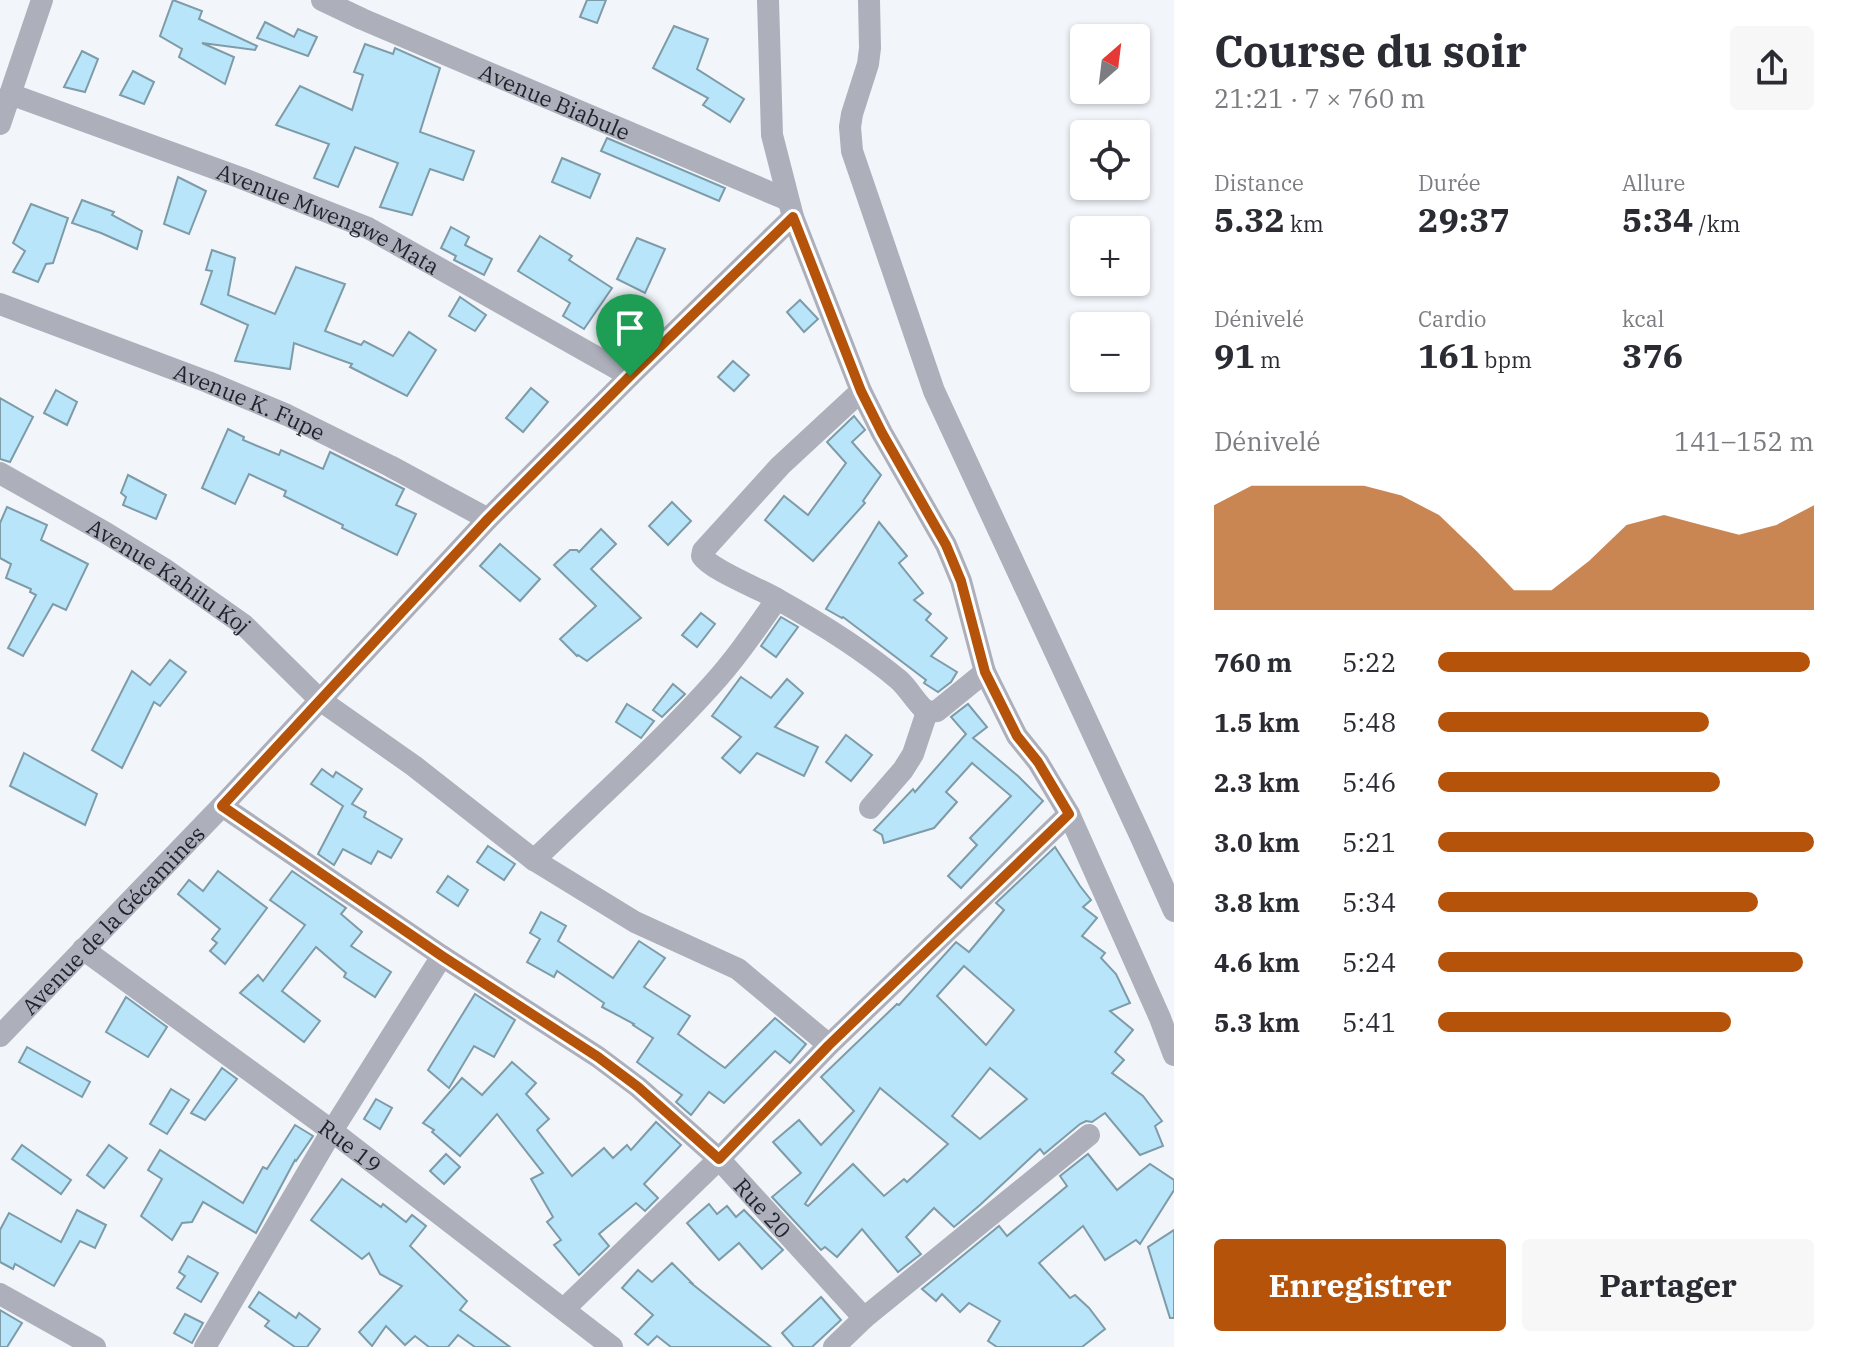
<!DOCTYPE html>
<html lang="fr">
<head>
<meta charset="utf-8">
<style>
  :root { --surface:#fff; --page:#f7f7f7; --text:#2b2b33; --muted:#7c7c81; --accent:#b45309 }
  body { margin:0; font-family:"IBM Plex Serif",serif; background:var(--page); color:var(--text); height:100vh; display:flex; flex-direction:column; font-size:30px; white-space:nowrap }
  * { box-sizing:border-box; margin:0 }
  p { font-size:26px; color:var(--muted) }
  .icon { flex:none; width:44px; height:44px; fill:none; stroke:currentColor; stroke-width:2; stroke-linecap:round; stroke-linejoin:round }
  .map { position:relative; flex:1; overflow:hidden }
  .side { display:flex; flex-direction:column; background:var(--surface); width:680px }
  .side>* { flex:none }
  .needle { width:52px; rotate:28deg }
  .controls { position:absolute; left:1070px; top:24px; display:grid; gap:16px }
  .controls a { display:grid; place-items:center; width:80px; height:80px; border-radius:8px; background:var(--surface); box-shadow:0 2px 6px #0004; font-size:40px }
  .pin { position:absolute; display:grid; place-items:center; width:68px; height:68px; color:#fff; margin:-82px -34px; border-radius:50% 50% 50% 0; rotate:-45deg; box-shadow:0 0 8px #0007 }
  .pin .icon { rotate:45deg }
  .round { display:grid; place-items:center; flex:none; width:84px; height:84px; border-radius:8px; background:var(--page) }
  .head { display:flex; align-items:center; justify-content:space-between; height:136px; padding:0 40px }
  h1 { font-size:44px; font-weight:800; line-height:60px }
  .stats { display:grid; grid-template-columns:repeat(3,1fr); gap:12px; height:136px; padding:8px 40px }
  .stats div { display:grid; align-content:center }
  .stats b { font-size:34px; font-weight:800 }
  .stats small { font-size:22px; font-weight:400 }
  .stats p { font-size:22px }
  .chart { height:224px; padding:16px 40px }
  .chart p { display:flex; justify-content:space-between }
  .chart svg { width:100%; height:144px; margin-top:8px; fill:var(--accent); opacity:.7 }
  .cta { display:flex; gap:16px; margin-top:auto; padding:16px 40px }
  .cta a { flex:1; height:92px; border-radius:8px; background:var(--accent); color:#fff; font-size:32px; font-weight:800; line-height:92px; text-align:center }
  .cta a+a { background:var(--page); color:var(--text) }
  ul { padding:0 40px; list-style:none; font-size:26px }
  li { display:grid; grid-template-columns:128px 96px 1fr; align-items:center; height:60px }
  li i { height:20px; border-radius:10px; background:var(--accent) }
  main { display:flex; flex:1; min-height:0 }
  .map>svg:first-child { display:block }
  .building { fill:#b8e5fa; stroke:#7e9ba8; stroke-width:2; fill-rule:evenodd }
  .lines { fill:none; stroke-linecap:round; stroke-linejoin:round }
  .minor { stroke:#adafbb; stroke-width:22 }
  .route-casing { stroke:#fff; stroke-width:16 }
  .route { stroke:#b45309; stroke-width:10 }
  .labels { text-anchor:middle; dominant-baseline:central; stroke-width:7; stroke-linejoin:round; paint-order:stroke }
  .street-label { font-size:22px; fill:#1d242c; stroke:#fff }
</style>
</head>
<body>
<main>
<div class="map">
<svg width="1174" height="1347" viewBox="0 0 1174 1347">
  <rect width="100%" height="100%" fill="#f2f6fb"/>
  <g class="building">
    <polygon points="173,0 202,11 199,19 257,46 255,50 202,43 234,57 225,84 179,57 182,49 160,36"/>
    <polygon points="587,0 606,0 597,23 580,17"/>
    <polygon points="265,22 294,37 298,29 317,37 308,56 257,38"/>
    <polygon points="674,26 708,39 697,69 744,99 730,122 703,105 708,98 653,68"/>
    <polygon points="365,44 393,54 395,48 440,68 420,132 474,151 463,180 430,169 412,215 380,207 398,163 355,147 338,187 314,178 329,144 276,125 300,86 352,110 363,75 354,72"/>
    <polygon points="82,51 98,59 85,92 64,87"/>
    <polygon points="133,71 154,82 144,104 120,95"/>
    <polygon points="607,138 725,188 719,201 601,151"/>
    <polygon points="562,158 600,174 590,198 552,182"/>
    <polygon points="178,177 206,191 189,234 164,224"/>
    <polygon points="82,200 114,212 112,215 142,231 137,249 101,233 72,223"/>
    <polygon points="31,204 68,218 53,263 46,264 38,282 13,272 25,251 13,243"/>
    <polygon points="451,227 469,237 465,245 492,259 484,275 454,260 456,256 441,248"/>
    <polygon points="540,236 572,256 569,260 612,288 584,329 563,316 570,303 518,271"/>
    <polygon points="637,238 665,249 645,293 617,279"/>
    <polygon points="212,250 235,258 228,295 275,314 296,267 345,284 325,331 361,345 364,341 393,356 409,332 436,350 407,396 350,367 352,364 294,343 290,369 235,361 248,325 201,304 212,271 206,270"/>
    <polygon points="460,297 486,315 475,331 449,316"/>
    <polygon points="800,300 818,319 804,332 787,312"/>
    <polygon points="733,361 749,375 734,391 718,377"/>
    <polygon points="531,388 548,402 523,432 506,418"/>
    <polygon points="56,390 77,402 67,425 44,413"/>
    <polygon points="0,398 33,417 10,462 0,459"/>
    <polygon points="854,416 865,430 852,442 881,475 863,501 865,503 813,561 765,520 784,496 808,515 846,463 827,442"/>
    <polygon points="228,429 244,437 243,440 279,455 281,450 323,469 330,452 404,489 396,505 416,514 397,555 342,528 343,525 284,496 286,491 249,474 235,504 202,488"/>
    <polygon points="128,475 166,495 156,519 123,505 126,497 121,493"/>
    <polygon points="672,502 691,521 668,545 649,526"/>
    <polygon points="7,507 47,525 41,540 88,564 66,610 53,604 23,656 8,648 36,595 30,592 31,589 6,578 11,564 0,558 0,523"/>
    <polygon points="879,522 907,556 899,563 923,593 914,600 931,614 926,620 947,638 931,656 957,672 951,682 938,692 924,683 926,680 843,617 842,618 826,609"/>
    <polygon points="601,529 616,544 591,569 641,618 587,661 578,655 577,656 560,639 596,606 554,565 570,550 577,550 579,552"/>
    <polygon points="500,544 540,579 520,601 480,566"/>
    <polygon points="701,613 715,624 697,647 682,635"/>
    <polygon points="781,617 798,627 776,657 761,646"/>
    <polygon points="170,660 186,672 160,706 154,702 122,768 92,750 132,671 150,685"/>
    <polygon points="741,677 771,698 787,679 803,693 775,727 818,747 804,776 757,753 740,773 722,758 741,737 712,716"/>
    <polygon points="673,684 685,694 662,717 653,710"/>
    <polygon points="627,704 654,721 641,738 616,722"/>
    <polygon points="968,704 987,727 973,738 1018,776 1043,801 961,888 948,876 977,845 970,838 1011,796 972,763 946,792 957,802 934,828 884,843 882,835 874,830 913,789 915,792 966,734 951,717"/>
    <polygon points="846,735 872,755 851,781 826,762"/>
    <polygon points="24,753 97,794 85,825 10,786"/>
    <polygon points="322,769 333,777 336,772 362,789 352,804 366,812 364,817 402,839 391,858 378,851 371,864 343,849 334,865 318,854 343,806 311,784"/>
    <polygon points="488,846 515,864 504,880 477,862"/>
    <path d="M1055,847l25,39 11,14 -8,7 14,11 -15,18 23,17 -4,5 15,16 14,29 -20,8 23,19 -18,22 9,8 -12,13 31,23 19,25 -7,5 8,20 -23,9 -35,-42 -13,9 -6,-1 -6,3 -36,30 -4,-5 -60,56 -26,22 -20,-19 -28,29 15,17 -23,18 -36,-43 -25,28 -12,-10 -4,3 -49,-53 29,-24 -28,-31 26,-22 22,25 33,-34 -33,-34 76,-73 2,1 57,-63 13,10 35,-42 -8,-7zM964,966l50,44 -28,35 -49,-49zM990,1068l37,31 -47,40 -28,-23zM880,1088l68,56 -41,38 -3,-3 -20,17 -31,-32 -45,42 -3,-2z"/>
    <polygon points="218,871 267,908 225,964 210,951 217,943 212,939 220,929 178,894 189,880 203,891"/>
    <polygon points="292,871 346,908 341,914 362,932 351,946 391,972 375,997 344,977 346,973 316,947 282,991 320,1021 304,1042 240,993 258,975 263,981 305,925 270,900"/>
    <polygon points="448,876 468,890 458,906 437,892"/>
    <polygon points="541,912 566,926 558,941 613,978 639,941 665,958 644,987 690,1016 678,1034 725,1068 775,1018 806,1044 790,1063 775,1051 724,1103 709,1092 691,1115 676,1102 682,1095 637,1062 653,1038 633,1025 634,1024 602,1007 604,1003 557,971 554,977 527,962 540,939 530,933"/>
    <polygon points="475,994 515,1020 494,1057 474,1046 449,1088 428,1070"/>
    <polygon points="126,997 167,1027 148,1057 106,1032"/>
    <polygon points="27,1047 90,1082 82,1097 19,1062"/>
    <polygon points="512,1062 536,1083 526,1094 549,1119 537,1130 572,1176 604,1148 613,1158 627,1145 631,1150 656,1122 681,1145 644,1184 658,1198 645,1211 636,1203 599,1234 609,1246 579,1275 554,1245 561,1240 547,1222 553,1217 531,1179 543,1173 497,1114 460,1156 432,1132 434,1130 423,1123 462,1078 482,1095"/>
    <polygon points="222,1068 237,1079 205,1120 191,1113"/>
    <polygon points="171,1089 189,1100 167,1134 150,1124"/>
    <polygon points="376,1099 392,1108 380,1129 364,1119"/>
    <polygon points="295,1125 313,1136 296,1161 295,1160 256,1233 203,1202 192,1222 182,1223 172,1240 141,1216 162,1179 148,1170 160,1150 243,1203 263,1167 267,1169"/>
    <polygon points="22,1145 71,1180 61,1194 12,1159"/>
    <polygon points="109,1145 127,1158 104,1188 87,1175"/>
    <polygon points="446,1154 460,1167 444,1184 430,1171"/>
    <polygon points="1088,1154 1117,1190 1150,1164 1174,1180 1174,1190 1140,1244 1136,1240 1105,1260 1083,1226 1039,1263 1070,1298 1075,1295 1089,1308 1105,1329 1082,1347 997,1347 988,1341 1000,1321 969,1303 960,1312 942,1294 936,1301 922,1289 999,1226 1007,1236 1067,1186 1060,1176"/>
    <polygon points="342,1179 381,1207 383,1204 406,1222 412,1215 426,1226 410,1246 467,1301 460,1310 510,1347 475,1347 458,1335 448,1347 429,1347 415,1336 405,1345 386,1326 372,1346 359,1332 402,1286 380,1274 369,1253 362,1259 311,1220"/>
    <polygon points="709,1204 717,1214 727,1206 736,1217 744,1210 783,1250 762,1269 739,1243 719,1260 687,1223"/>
    <polygon points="77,1210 106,1225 95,1248 80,1241 54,1286 15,1264 13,1269 0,1262 0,1230 9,1213 61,1242"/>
    <polygon points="1174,1230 1174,1318 1170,1318 1148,1247"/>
    <polygon points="188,1256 218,1273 201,1302 177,1288 185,1276 179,1272"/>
    <polygon points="672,1263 692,1283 691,1283 771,1347 671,1347 657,1336 648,1345 635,1334 653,1315 622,1288 638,1270 652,1282"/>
    <polygon points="259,1292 296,1318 299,1313 320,1329 307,1347 295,1347 265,1326 269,1321 249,1307"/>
    <polygon points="821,1297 841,1320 812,1347 794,1347 782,1333"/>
    <polygon points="0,1310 22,1323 7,1347 0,1347"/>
    <polygon points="185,1314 203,1323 192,1343 174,1333"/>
  </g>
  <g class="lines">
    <g class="minor">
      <path id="s1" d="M322,0l40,19 426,181"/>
      <polyline points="768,0 772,135 793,217 861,391 882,433 946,545 961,581 985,672 1017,736 1038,762 1069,814 1160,1018 1174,1055"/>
      <polyline points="869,0 870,48 868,64 852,114 850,127 852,151 934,391 1140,835 1174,911"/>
      <path id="s2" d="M10,94l231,84 127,50 262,148"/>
      <polyline points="0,124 42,0"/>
      <path id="s3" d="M0,304l208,78 79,33 103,51 98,53"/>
      <path d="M861,391l-81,75 -77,85 -1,5c9,14 58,33 75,43 43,24 84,49 122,81 11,10 16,22 28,32l10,-1 48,-39"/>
      <path id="s4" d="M0,473l106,60 57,35 81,57 76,75 94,66 120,94 101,62 103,47 91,76"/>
      <path id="s5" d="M222,806l220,150 156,101 40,30 81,72 145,159"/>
      <polyline points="870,808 903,770 913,754 927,712"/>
      <path d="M534,860c59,-57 121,-112 176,-173 25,-27 46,-58 67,-88"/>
      <path id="s6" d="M83,949l249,182 280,216"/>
      <path id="s7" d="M0,1036l222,-230 266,-287 142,-143 163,-159"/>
      <polyline points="0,1294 95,1347"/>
      <polyline points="564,1309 719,1159 829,1045 1069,814"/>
      <polyline points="205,1347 332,1131 442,956"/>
      <polyline points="834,1347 864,1318 1089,1135"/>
    </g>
  </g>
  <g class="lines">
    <defs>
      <polygon id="route" points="793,217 861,391 882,433 946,545 961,581 985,672 1017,736 1038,762 1069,814 829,1045 719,1159 638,1087 598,1057 442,956 222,806 488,519 630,376"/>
    </defs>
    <use href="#route" class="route-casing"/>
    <use href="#route" class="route"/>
  </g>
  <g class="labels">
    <g class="street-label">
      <text stroke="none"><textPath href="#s1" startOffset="254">Avenue Biabule</textPath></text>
      <text stroke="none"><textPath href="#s2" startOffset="342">Avenue Mwengwe Mata</textPath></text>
      <text stroke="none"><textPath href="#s3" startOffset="268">Avenue K. Fupe</textPath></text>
      <text stroke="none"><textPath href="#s4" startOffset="198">Avenue Kahilu Koj</textPath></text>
      <text stroke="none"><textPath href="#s7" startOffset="162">Avenue de la Gécamines</textPath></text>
      <text stroke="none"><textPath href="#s6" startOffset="332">Rue 19</textPath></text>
      <text stroke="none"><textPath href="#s5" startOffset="676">Rue 20</textPath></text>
    </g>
  </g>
</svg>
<div class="controls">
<a><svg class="needle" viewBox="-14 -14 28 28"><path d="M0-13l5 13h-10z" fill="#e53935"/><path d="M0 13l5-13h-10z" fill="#7c7c81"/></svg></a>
<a><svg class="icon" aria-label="locate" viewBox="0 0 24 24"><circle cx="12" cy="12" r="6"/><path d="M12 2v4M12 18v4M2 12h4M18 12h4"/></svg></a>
<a>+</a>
<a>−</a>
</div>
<div class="pin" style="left:630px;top:376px;background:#1e9e55"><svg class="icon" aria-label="arrive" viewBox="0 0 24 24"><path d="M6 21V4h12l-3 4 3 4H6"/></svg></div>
</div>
<section class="side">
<div class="head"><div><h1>Course du soir</h1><p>21:21 · 7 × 760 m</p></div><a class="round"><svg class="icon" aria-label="share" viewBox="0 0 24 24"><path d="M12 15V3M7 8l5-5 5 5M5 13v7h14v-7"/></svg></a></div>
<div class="stats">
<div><p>Distance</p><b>5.32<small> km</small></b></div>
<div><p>Durée</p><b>29:37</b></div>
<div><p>Allure</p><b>5:34<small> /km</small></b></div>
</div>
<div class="stats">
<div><p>Dénivelé</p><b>91<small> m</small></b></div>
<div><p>Cardio</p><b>161<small> bpm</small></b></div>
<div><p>kcal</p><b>376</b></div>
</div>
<div class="chart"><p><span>Dénivelé</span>141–152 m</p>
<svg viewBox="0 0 160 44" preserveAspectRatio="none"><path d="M0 44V12L10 6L20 6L30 6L40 6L50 9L60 15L70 26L80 38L90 38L100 29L110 18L120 15L130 18L140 21L150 18L160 12V44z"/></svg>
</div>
<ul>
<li><b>760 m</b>5:22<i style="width:99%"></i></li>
<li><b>1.5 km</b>5:48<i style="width:72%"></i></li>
<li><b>2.3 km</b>5:46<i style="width:75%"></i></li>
<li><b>3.0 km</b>5:21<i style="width:100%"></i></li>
<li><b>3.8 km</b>5:34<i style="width:85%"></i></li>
<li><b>4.6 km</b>5:24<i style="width:97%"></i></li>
<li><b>5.3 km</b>5:41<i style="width:78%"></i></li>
</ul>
<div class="cta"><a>Enregistrer</a><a>Partager</a></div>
</section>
</main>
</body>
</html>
